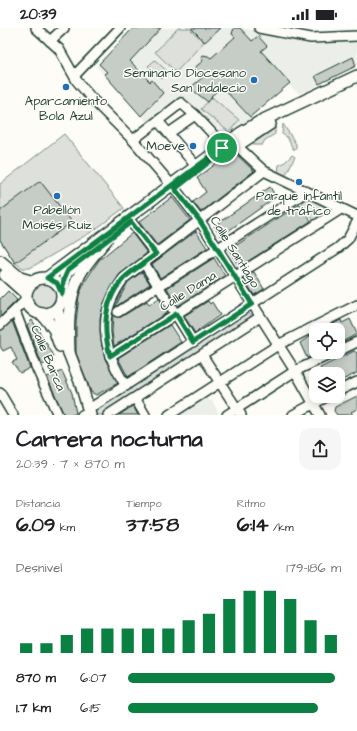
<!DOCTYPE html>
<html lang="es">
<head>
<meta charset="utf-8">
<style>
  :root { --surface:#fff; --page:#f6f6f6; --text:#202124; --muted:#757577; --accent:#0b8043 }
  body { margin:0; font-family:"Architects Daughter",sans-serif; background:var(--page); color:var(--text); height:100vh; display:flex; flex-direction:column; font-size:15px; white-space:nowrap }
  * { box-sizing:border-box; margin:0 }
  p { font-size:13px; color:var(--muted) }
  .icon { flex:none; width:22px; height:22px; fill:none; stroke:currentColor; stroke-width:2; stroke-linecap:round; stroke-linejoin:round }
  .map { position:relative; height:387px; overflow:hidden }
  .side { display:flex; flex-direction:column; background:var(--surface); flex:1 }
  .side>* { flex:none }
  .controls { position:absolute; left:309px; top:295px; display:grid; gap:8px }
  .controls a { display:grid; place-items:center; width:36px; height:36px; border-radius:8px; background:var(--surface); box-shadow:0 2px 10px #0003; font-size:20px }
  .pin { position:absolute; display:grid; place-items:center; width:34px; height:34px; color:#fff; margin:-17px; border:2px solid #fff; border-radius:50%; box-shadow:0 1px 4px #0007 }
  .round { display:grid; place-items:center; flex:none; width:42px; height:42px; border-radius:12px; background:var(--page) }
  .headline { display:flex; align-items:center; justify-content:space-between; height:68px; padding:0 16px }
  h1 { font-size:22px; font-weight:700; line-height:30px }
  .figures { display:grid; grid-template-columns:repeat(3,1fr); gap:6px; height:68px; padding:4px 16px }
  .figures div { display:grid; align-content:center }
  .figures b { font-size:20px; font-weight:700 }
  .figures small { font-size:11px; font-weight:400 }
  .figures p { font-size:11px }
  .chart { height:112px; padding:8px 16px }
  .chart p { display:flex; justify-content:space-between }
  .chart svg { width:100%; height:72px; margin-top:4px; stroke:var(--accent); stroke-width:6 }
  ul { padding:0 16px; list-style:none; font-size:13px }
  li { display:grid; grid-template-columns:64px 48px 1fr; align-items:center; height:30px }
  li i { height:10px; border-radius:5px; background:var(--accent) }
  .status { display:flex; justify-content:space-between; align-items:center; height:28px; padding:0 20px; background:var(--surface); direction:ltr }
  .status svg { height:11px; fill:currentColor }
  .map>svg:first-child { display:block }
  .built { fill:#eceee9 }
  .green { fill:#dde0db; stroke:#7e8e88 }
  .building { fill:#c6cdc7; stroke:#1f3d34 }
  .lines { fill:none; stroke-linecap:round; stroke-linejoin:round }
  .minor-casing { stroke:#1f3d34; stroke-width:12 }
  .major-casing { stroke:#1f3d34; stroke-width:14 }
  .minor { stroke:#fdfcf7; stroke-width:9 }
  .major { stroke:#fdfcf7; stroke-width:11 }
  .route-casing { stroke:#fff; stroke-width:8 }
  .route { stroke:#0b8043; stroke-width:5 }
  .poi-dot { fill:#1f6fb2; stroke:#fdfcf7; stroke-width:1.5 }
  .labels { text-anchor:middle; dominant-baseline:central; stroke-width:3; stroke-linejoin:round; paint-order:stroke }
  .poi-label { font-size:13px; fill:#1f3d34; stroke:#fdfcf7 }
  .street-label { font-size:13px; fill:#1f3d34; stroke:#fdfcf7 }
</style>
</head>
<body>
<div class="status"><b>20:39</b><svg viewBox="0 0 49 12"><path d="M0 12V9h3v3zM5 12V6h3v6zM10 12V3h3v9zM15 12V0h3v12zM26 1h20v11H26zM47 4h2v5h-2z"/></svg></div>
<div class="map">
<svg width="357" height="387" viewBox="0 0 357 387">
  <rect width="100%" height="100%" fill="#fdfcf7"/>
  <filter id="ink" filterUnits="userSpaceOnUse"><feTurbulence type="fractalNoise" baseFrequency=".025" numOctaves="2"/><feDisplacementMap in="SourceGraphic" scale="8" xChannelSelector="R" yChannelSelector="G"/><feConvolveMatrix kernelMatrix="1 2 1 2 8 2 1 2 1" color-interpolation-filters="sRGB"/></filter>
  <g filter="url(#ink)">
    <g class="built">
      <polygon points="133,0 244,0 289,11 357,12 357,38 300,66 287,56 250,89 254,93 235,105 227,105 220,103 179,69 148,95 96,38"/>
      <polygon points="206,368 210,373 212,372 219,387 177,387"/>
    </g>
    <g class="green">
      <polygon points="178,0 189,0 204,14 176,44 155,24"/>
      <polygon points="155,32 168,44 162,51 148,38"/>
      <polygon points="212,69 239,92 229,104 201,81"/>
      <polygon points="283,96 296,116 296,121 293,121 287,109 282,106"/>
      <polygon points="275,100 275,106 265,112 262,117 254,117 254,115"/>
      <polygon points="64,106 124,180 93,203 30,240 23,240 15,235 0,212 0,156"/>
      <polygon points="292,127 295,129 285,148 278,145 279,137 285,134"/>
      <polygon points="308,169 331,179 331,182 314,193 302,174"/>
      <circle cx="41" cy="266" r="15"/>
      <polygon points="248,284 253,290 252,291 103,387 94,387 94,384"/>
    </g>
    <g class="building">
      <polygon points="133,0 161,0 130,33 150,54 152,52 163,65 141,88 104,46 107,44 99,36"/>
      <polygon points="191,0 220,0 205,14"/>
      <polygon points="234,0 240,0 252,13 258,8 267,18 261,23 290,55 250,89 222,59 211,68 212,69 208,74 190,60 203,49 194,40 203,33 201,30 203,27 208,28 211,30 235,9 232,6"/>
      <polygon points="353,29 356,38 319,56 315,48"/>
      <polygon points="236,126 254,143 201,184 193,174 206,164 197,150 221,132 227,132"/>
      <polygon points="40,153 72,194 15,235 0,212 0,183"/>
      <polygon points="270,159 276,169 221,208 214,198"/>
      <polygon points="172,169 190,192 157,217 139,194"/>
      <polygon points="300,176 311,193 239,239 229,222"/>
      <polygon points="196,203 207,220 160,250 152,236"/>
      <polygon points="132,205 147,225 119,247 104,275 100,290 102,318 105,331 118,355 96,367 91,364 76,325 76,295 79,267 86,252 99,232"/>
      <polygon points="214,230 225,248 178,278 167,260"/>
      <polygon points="142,244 150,256 115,279 128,254"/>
      <polygon points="254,244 264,261 254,267 243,250"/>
      <polygon points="8,263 17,272 0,289 0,271"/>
      <polygon points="159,270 168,284 114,318 112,304 113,287 116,289 121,289 147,273 149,277"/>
      <polygon points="208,273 210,276 212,274 220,287 195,305 184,288"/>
      <polygon points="350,291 357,306 338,316 338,302 321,302 341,292 342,295"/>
      <polygon points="32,292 54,328 49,329 51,333 42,337 27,297"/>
      <polygon points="12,293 30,340 20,345 12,334 17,332 11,319 3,323 0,318 0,303"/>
      <polygon points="170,297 181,314 128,349 118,330"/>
      <polygon points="316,304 316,326 307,330 300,315"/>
      <polygon points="354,323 357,325 357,345 338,354 338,346 313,346 321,342 320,340"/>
      <polygon points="62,343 72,365 76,385 73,387 64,387 47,349"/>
      <polygon points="357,368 357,381 351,384 353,387 337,387 334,383 335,379"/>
      <polygon points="133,378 138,387 119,387"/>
    </g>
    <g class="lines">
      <defs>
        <g id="minor">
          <polyline points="36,0 59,21 77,53 92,71 133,112 175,161 200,193 295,343 320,387"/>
          <polyline points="259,0 311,10 357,8"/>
          <polyline points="50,13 64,0"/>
          <polyline points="75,47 120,0"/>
          <polyline points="158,93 196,138"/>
          <polyline points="169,105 195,87"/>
          <polyline points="133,112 181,75 195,87 224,118"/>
          <polyline points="237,118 264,143 357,188"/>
          <polyline points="131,194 156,226"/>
          <polyline points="144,235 193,314"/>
          <polyline points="15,283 37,341 58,387"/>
          <polyline points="118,284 306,164"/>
          <polyline points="0,297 25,273"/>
          <polyline points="338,323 357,314"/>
          <polyline points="202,327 241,387"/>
          <polyline points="110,328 341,181"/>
          <path d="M126,358c-24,-37 -30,-71 -2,-108l140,-107"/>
          <polyline points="338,363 357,354"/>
          <polyline points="0,365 13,387"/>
          <polyline points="135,370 145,387"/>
          <polyline points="89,381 338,220 348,211 357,194"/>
          <polyline points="82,387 84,386"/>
          <polyline points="108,387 260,289"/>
          <polyline points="169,387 278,317 357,277"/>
          <polyline points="227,387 295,343 335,324"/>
          <polyline points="293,387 328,368"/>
        </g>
        <g id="major">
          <polyline points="224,126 270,96"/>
          <polyline points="0,233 20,250 34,254"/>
          <polyline points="5,247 25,265"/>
          <circle cx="44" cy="268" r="18"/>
          <polyline points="47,250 241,105 261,93 357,48"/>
          <polyline points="62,266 66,245 75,236"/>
          <polyline points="57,282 69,325 81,356 90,387"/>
          <polyline points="42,286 54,301 60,318"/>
          <path d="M69,325c-1,-26 -2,-54 11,-79 7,-12 17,-23 26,-34"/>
        </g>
      </defs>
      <use href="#minor" class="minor-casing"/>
      <use href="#major" class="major-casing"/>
      <use href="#minor" class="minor"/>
      <use href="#major" class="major"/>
    </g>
  </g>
  <g class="lines" filter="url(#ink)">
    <defs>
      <path id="route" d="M222,120l-3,6 -44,35 25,32 52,83 -59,38 -17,-28 -66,42c-7,-27 -7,-56 14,-78 10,-9 22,-16 32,-24l-25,-32 -63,48 -4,9 -2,15 -5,-11 -10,-5z"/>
    </defs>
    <use href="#route" class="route-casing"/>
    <use href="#route" class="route"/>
  </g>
  <g class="poi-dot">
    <circle cx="254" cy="52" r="4"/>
    <circle cx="66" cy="59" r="4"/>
    <circle cx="193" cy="118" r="4"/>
    <circle cx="299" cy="154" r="4"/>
    <circle cx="57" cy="168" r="4"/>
  </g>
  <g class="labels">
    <g class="poi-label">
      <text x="246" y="45" text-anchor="end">Seminario Diocesano<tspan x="246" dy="15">San Indalecio</tspan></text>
      <text x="66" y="73">Aparcamiento<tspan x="66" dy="15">Bola Azul</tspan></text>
      <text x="185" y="118" text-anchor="end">Moeve</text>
      <text x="299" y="168">Parque infantil<tspan x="299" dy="15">de tráfico</tspan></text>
      <text x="57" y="182">Pabellón<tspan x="57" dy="15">Moisés Ruiz</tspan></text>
    </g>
    <g class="street-label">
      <text transform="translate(235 224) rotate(58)">Calle Santiago</text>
      <text transform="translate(188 263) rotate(-32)">Calle Dama</text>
      <text transform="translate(48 330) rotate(67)">Calle Barca</text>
    </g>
  </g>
</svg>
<div class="controls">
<a><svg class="icon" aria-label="locate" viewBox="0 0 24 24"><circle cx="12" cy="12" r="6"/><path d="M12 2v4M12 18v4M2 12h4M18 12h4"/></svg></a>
<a><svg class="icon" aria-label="layers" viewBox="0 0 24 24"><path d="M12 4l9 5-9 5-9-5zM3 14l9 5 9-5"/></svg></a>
</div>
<div class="pin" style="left:222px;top:120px;background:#1e9e55"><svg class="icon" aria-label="arrive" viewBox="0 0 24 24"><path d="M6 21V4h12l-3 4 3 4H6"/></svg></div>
</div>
<section class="side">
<div class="headline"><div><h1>Carrera nocturna</h1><p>20:39 · 7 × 870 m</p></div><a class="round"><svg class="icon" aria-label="share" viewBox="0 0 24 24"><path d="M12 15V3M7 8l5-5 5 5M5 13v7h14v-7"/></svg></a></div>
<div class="figures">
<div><p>Distancia</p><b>6.09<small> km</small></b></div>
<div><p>Tiempo</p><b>37:58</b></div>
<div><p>Ritmo</p><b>6:14<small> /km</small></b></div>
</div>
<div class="chart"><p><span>Desnivel</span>179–186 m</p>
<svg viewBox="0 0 160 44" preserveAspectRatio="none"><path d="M5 44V38M15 44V38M25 44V33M35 44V29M45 44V29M55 44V29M65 44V29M75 44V29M85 44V24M95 44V20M105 44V11M115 44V6M125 44V6M135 44V11M145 44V24M155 44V33"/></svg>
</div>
<ul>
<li><b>870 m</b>6:07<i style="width:97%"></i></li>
<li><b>1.7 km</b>6:15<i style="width:89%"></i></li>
</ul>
</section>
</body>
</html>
